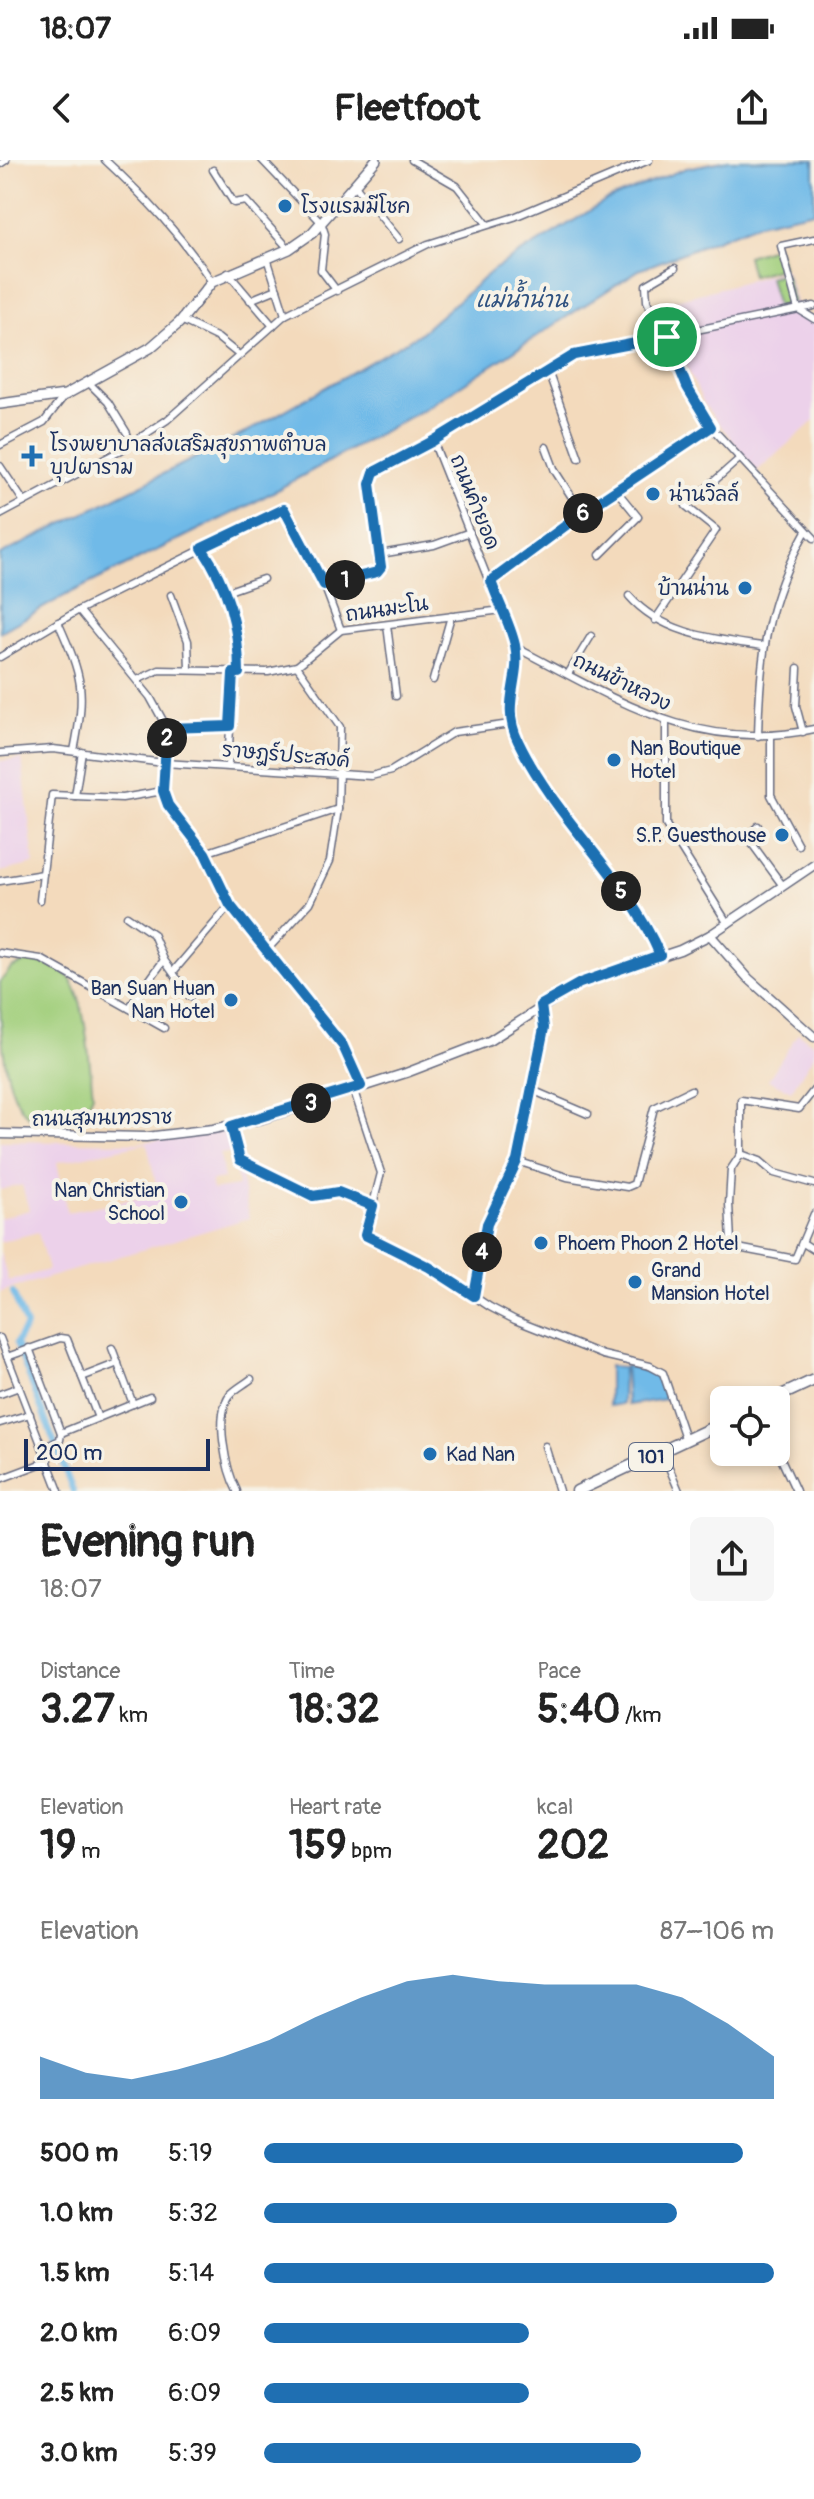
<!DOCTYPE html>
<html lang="en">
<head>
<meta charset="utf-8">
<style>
  :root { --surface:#fff; --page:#f6f6f6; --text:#222; --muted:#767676; --accent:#1f6fb2 }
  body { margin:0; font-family:Pangolin,"Playpen Sans Thai",sans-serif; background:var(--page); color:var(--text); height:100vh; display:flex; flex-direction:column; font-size:30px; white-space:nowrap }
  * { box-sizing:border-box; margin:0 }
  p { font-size:26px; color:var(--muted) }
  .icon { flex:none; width:44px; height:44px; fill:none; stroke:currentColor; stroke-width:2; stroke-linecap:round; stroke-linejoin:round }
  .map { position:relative; height:1331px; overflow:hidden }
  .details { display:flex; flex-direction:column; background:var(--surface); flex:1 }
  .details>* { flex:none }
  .buttons { position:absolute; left:710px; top:1226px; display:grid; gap:16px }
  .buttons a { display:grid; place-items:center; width:80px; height:80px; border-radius:12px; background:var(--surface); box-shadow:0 4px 12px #0003; font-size:40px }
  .scale { position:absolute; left:24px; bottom:20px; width:186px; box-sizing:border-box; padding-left:8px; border:4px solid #1b2f5e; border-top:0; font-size:22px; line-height:28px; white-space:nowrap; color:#1b2f5e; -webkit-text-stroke:6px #f7f3e8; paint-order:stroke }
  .pin { position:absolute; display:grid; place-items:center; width:68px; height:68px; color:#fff; margin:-34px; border:4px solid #fff; border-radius:50%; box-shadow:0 2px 8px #0007 }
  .km { position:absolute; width:40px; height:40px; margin:-20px; border-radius:50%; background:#222; color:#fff; font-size:22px; line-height:40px; text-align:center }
  .round { display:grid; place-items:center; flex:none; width:84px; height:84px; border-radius:12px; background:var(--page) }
  .headline { display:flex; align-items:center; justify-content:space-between; height:136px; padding:0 40px }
  h1 { font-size:44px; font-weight:800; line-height:60px }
  .stats { display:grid; grid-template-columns:repeat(3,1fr); gap:12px; height:136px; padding:8px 40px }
  .stats div { display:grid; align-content:center }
  .stats b { font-size:40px; font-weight:800 }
  .stats small { font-size:22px; font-weight:400 }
  .stats p { font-size:22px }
  .chart { height:224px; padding:16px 40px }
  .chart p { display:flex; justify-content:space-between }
  .chart svg { width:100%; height:144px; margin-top:8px; fill:var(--accent); opacity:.7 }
  ul { padding:0 40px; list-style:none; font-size:26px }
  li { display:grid; grid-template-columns:128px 96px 1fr; align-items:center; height:60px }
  li i { height:20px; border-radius:10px; background:var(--accent) }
  .status { display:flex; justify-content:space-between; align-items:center; height:56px; padding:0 40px; background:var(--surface); direction:ltr }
  .status svg { height:22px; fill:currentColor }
  header { display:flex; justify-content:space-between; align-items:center; height:104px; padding:0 40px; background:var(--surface); font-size:36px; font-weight:800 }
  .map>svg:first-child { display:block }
  .built { fill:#ecd1ea; fill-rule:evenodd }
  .green { fill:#a2cf7d; stroke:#5e7f6e; stroke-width:2 }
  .water { fill:#6fbae8; stroke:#4574a3; stroke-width:2 }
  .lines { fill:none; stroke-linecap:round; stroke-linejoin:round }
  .canal { stroke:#6fbae8; stroke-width:6 }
  .minor-casing { stroke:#676b7f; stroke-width:9 }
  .tertiary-casing { stroke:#676b7f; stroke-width:11 }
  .secondary-casing { stroke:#676b7f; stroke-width:12 }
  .primary-casing { stroke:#676b7f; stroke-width:13 }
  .minor { stroke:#fff; stroke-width:6 }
  .tertiary { stroke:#fff; stroke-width:8 }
  .secondary { stroke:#fff; stroke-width:9 }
  .primary { stroke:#fff; stroke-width:10 }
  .route-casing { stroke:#fff; stroke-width:16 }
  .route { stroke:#1f6fb2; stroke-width:10 }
  .poi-dot { fill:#1f6fb2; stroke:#f7f3e8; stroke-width:3 }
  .labels { text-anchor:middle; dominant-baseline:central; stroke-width:8; stroke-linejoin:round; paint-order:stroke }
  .shield { fill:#f7f3e8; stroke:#5d6a87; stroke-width:2 }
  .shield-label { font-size:18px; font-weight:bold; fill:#1b2f5e }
  .poi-label { font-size:20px; fill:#1b2f5e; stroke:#f7f3e8; text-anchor:start }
  .street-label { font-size:20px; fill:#1b2f5e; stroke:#f7f3e8 }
  .water-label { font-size:22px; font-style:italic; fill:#305280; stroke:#f7f3e8 }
</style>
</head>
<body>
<div class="status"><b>18:07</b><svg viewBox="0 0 49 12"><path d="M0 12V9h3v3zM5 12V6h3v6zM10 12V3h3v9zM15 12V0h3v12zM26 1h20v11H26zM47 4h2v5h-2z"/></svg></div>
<header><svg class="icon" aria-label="back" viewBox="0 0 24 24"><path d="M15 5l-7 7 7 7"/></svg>Fleetfoot<svg class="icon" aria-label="share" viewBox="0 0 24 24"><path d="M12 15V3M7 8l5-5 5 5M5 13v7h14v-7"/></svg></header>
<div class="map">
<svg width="814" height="1331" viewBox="0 0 814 1331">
  <rect width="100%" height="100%" fill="#f7f3e8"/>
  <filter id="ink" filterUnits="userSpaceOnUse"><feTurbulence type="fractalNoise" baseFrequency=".0125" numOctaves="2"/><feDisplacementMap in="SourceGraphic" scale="16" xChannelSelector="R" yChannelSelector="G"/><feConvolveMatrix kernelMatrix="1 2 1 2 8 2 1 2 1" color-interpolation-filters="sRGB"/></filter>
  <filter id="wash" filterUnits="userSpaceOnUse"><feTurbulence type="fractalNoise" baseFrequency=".006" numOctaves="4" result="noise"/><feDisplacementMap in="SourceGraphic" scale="32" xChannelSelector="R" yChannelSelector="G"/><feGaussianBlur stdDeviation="1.8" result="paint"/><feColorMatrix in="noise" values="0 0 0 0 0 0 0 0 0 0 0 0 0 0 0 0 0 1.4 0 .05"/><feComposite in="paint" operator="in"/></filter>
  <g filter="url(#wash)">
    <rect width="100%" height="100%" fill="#f3dabc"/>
    <g class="built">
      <polygon points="786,110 800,155 814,164 814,261 757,311 705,246 658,145"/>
      <polygon points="22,599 34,704 0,712 0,601"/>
      <polygon points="798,873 814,884 814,895 791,931 768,920"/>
      <path d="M232,969l17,89 -249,74v-41l8,30 40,-11 -10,-38 -38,10v-24l29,-8 -7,-25 -22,5v-49l137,2zM147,983l11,51 -91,18 -10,-50zM233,992l5,34 -26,4 -1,-9 13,-2 -4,-25z"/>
    </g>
    <g class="green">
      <polygon points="777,87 783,107 752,116 747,96"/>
      <polygon points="785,113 793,142 777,147 769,117"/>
      <path d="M29,801c13,2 26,3 36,12 22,19 24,92 28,121 -6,17 -19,27 -36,30 -57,10 -57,-102 -57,-142l11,-14z"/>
    </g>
    <g class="water">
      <polygon points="729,0 814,0 814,51 759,63 639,110 426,248 251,344 70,433 0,472 0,395 245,273 419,174 493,110 606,41 686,8"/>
      <polygon points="609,1206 623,1207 622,1244 609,1246"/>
      <path d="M625,1206c25,4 35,8 41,33l-39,6z"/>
    </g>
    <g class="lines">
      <polyline class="canal" points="13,1133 26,1166 16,1183 73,1331"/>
    </g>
  </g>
  <g filter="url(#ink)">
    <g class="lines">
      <defs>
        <g id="minor">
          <path d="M105,0c41,38 76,75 107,122"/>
          <polyline points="262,0 321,62 325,74 321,110 337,131"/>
          <polyline points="412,0 457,26 487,64"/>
          <polyline points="0,4 6,0"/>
          <polyline points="213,10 234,43 246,41 289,89"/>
          <polyline points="354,24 399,79"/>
          <polyline points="814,79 781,86 798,149 814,159"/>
          <polyline points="267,98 285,155"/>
          <polyline points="675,108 646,125 647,141 687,227 711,267 814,378"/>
          <polyline points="228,113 273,166"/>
          <polyline points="250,140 277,129"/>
          <polyline points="181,160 218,178 239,195"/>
          <polyline points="548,211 579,298"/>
          <polyline points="90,224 108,242 127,273"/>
          <polyline points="433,281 515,487 510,564 552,642 648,766 660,795"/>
          <polyline points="0,285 44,262 65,235"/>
          <polyline points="546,287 555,311 582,353"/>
          <polyline points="0,306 24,342"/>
          <polyline points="0,355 118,292 167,260 285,155 428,84 514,57 649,0"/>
          <path d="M202,388c26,39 37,77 37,125"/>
          <polyline points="380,394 434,385 470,372"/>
          <polyline points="600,395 638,357 616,330"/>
          <polyline points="491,421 588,349 711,267"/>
          <polyline points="324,425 377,412 381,407 370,324 374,312 433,281 574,195 814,146"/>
          <polyline points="226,432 263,419"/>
          <polyline points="171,435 188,481 189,509"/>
          <path d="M629,436c33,38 85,43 133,50"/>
          <polyline points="79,450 284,349 324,425 341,470"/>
          <polyline points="655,460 716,370 686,346 738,300"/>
          <path d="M58,462c25,56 28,68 16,129"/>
          <polyline points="387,465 396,536"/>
          <path d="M515,487c99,51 182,108 299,82"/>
          <polyline points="0,497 79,450 150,537 167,568 163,631 168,645 205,693 230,745 343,886 361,926"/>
          <polyline points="798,508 796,546 803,572"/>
          <polyline points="568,514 591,476"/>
          <polyline points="137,520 159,510 268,512 297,506 341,470 502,450"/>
          <polyline points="433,520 451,456"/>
          <polyline points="666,562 666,665 728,764"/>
          <polyline points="167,568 230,566"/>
          <path d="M758,576c2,-81 8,-134 48,-205"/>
          <polyline points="771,576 771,635 798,685"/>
          <polyline points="0,593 53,589 164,603 371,616 391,611 454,572 510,564"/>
          <polyline points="228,605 233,513"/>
          <polyline points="75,636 82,592"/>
          <polyline points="758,666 750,674 750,681 783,726"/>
          <polyline points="205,693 338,649"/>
          <polyline points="0,721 43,714"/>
          <polyline points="40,740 52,635 122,638 163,631"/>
          <polyline points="127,756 153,774 164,800 190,837"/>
          <polyline points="267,790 310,743 330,701 338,649 340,567 297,506"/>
          <polyline points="0,793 41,799 164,868"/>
          <polyline points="173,812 230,745"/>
          <polyline points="129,848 164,800"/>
          <polyline points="353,928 381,1013 365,1075 429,1107 490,1147 515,1160 603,1195 650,1206 663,1213 686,1281"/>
          <polyline points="532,930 588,954"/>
          <polyline points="814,930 799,949 741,940 741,994 731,1009 729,1044 731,1081 738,1088 795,1099 814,1054"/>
          <polyline points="231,966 240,1000 313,1036 338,1032 373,1046"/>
          <polyline points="741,994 760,1001 774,1013 814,1024"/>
          <polyline points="517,1001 567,1017 627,1027 634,1024 654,948 691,930"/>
          <polyline points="803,1083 814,1090"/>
          <polyline points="474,1136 487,1064 517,1001 544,868 541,847"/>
          <polyline points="0,1178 59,1331"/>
          <polyline points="29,1188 61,1273 60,1280 43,1288"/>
          <polyline points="112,1188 133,1244"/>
          <polyline points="7,1197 60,1178 67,1179 98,1258"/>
          <polyline points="82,1217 118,1203"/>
          <polyline points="0,1234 19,1227"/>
          <polyline points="0,1263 30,1254"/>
          <polyline points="61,1273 150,1237"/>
          <polyline points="545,1286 559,1331"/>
          <polyline points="776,1288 796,1331"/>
          <polyline points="662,1291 679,1331"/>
          <polyline points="0,1319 48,1301"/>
          <path d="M237,1331c-11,-21 -23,-75 -7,-96 5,-6 15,-11 21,-16"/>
        </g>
        <g id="tertiary">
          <polyline points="710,775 748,818 814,877"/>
          <polyline points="0,974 146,977 213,969 262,959 406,913 489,881 580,823 680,790 710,775 814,705"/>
        </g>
        <polyline id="secondary" points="0,244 65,235 150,188 179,163 212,122 289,89 312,73 376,0"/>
        <g id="primary">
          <polyline points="771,1240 814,1220"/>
          <polyline points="577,1331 724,1262"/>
        </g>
      </defs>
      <use href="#minor" class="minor-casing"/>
      <use href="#tertiary" class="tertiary-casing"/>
      <use href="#secondary" class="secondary-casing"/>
      <use href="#primary" class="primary-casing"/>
      <use href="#minor" class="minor"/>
      <use href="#tertiary" class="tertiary"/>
      <use href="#secondary" class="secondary"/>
      <use href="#primary" class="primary"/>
    </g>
  </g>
  <g class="lines" filter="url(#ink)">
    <defs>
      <path id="route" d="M667,177l20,50 24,40 -123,82 -97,72c7,21 19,42 24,64 7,33 -15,59 3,96 37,78 108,135 142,214l-80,28 -39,22 3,23 -27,133 -30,63 -13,72 -45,-29 -64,-32 8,-29 -35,-14 -25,4 -73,-36 -9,-34 130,-40 -18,-40 -113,-141 -25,-52 -37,-48 -5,-14 4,-63 63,-2 3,-53h6c0,-48 -11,-86 -37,-125l82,-39 40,76 53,-13 4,-5 -11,-83 4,-12 59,-31 141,-86z"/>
    </defs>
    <use href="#route" class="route-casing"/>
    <use href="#route" class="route"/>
  </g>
  <g class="poi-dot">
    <circle cx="285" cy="46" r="8"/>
    <path d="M28 284h8v8h8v8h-8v8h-8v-8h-8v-8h8z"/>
    <circle cx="653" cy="334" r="8"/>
    <circle cx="745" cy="428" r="8"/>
    <circle cx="614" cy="600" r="8"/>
    <circle cx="782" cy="675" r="8"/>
    <circle cx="231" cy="840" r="8"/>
    <circle cx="181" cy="1042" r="8"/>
    <circle cx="541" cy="1083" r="8"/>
    <circle cx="635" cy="1122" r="8"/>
    <circle cx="430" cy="1294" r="8"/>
  </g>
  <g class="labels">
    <rect class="shield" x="629" y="1283" width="44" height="28" rx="6"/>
    <g class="shield-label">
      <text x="651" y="1297">101</text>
    </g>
    <g class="poi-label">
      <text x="301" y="46">โรงแรมมีโชค</text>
      <text x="50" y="284">โรงพยาบาลส่งเสริมสุขภาพตำบล<tspan x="50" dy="23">บุปผาราม</tspan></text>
      <text x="669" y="334">น่านวิลล์</text>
      <text x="729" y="428" text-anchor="end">บ้านน่าน</text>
      <text x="630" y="588">Nan Boutique<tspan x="630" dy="23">Hotel</tspan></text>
      <text x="766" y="675" text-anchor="end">S.P. Guesthouse</text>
      <text x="215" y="828" text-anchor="end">Ban Suan Huan<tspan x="215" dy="23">Nan Hotel</tspan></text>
      <text x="165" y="1030" text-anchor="end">Nan Christian<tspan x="165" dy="23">School</tspan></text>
      <text x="557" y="1083">Phoem Phoon 2 Hotel</text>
      <text x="651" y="1110">Grand<tspan x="651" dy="23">Mansion Hotel</tspan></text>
      <text x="446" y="1294">Kad Nan</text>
    </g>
    <g class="street-label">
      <text transform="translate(475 342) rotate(68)">ถนนคำยอด</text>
      <text transform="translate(387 449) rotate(-8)">ถนนมะโน</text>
      <text transform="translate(622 522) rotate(26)">ถนนข้าหลวง</text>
      <text transform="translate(286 595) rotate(5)">ราษฎร์ประสงค์</text>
      <text transform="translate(102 958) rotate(-1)">ถนนสุมนเทวราช</text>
    </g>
    <g class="water-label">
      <text x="522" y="140">แม่น้ำน่าน</text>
    </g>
  </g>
</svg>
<div class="buttons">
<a><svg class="icon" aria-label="locate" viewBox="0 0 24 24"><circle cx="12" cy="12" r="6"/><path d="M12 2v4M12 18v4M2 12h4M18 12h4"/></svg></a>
</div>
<div class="scale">200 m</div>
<div class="pin" style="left:667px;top:177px;background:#1e9e55"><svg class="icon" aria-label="arrive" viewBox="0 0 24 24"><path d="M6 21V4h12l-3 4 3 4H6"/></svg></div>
<b class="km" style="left:345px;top:420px">1</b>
<b class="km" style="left:167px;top:578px">2</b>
<b class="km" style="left:311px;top:943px">3</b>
<b class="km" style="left:482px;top:1092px">4</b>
<b class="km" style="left:621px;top:731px">5</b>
<b class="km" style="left:583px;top:353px">6</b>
</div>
<section class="details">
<div class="headline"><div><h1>Evening run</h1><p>18:07</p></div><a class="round"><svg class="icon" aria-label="share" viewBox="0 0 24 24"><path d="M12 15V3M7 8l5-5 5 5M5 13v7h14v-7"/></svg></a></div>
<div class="stats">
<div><p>Distance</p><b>3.27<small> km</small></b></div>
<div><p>Time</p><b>18:32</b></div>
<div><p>Pace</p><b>5:40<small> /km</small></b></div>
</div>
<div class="stats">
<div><p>Elevation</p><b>19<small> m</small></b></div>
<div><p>Heart rate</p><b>159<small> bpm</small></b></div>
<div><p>kcal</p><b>202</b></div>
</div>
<div class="chart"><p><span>Elevation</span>87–106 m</p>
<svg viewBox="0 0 160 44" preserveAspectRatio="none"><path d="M0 44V31L10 36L20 38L30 35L40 31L50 26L60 19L70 13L80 8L90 6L100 8L110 9L120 9L130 9L140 13L150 21L160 31V44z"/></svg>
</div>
<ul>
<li><b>500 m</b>5:19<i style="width:94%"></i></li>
<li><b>1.0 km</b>5:32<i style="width:81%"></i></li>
<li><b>1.5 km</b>5:14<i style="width:100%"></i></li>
<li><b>2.0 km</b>6:09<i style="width:52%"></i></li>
<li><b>2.5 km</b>6:09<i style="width:52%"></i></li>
<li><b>3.0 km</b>5:39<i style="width:74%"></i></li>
</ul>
</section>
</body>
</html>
